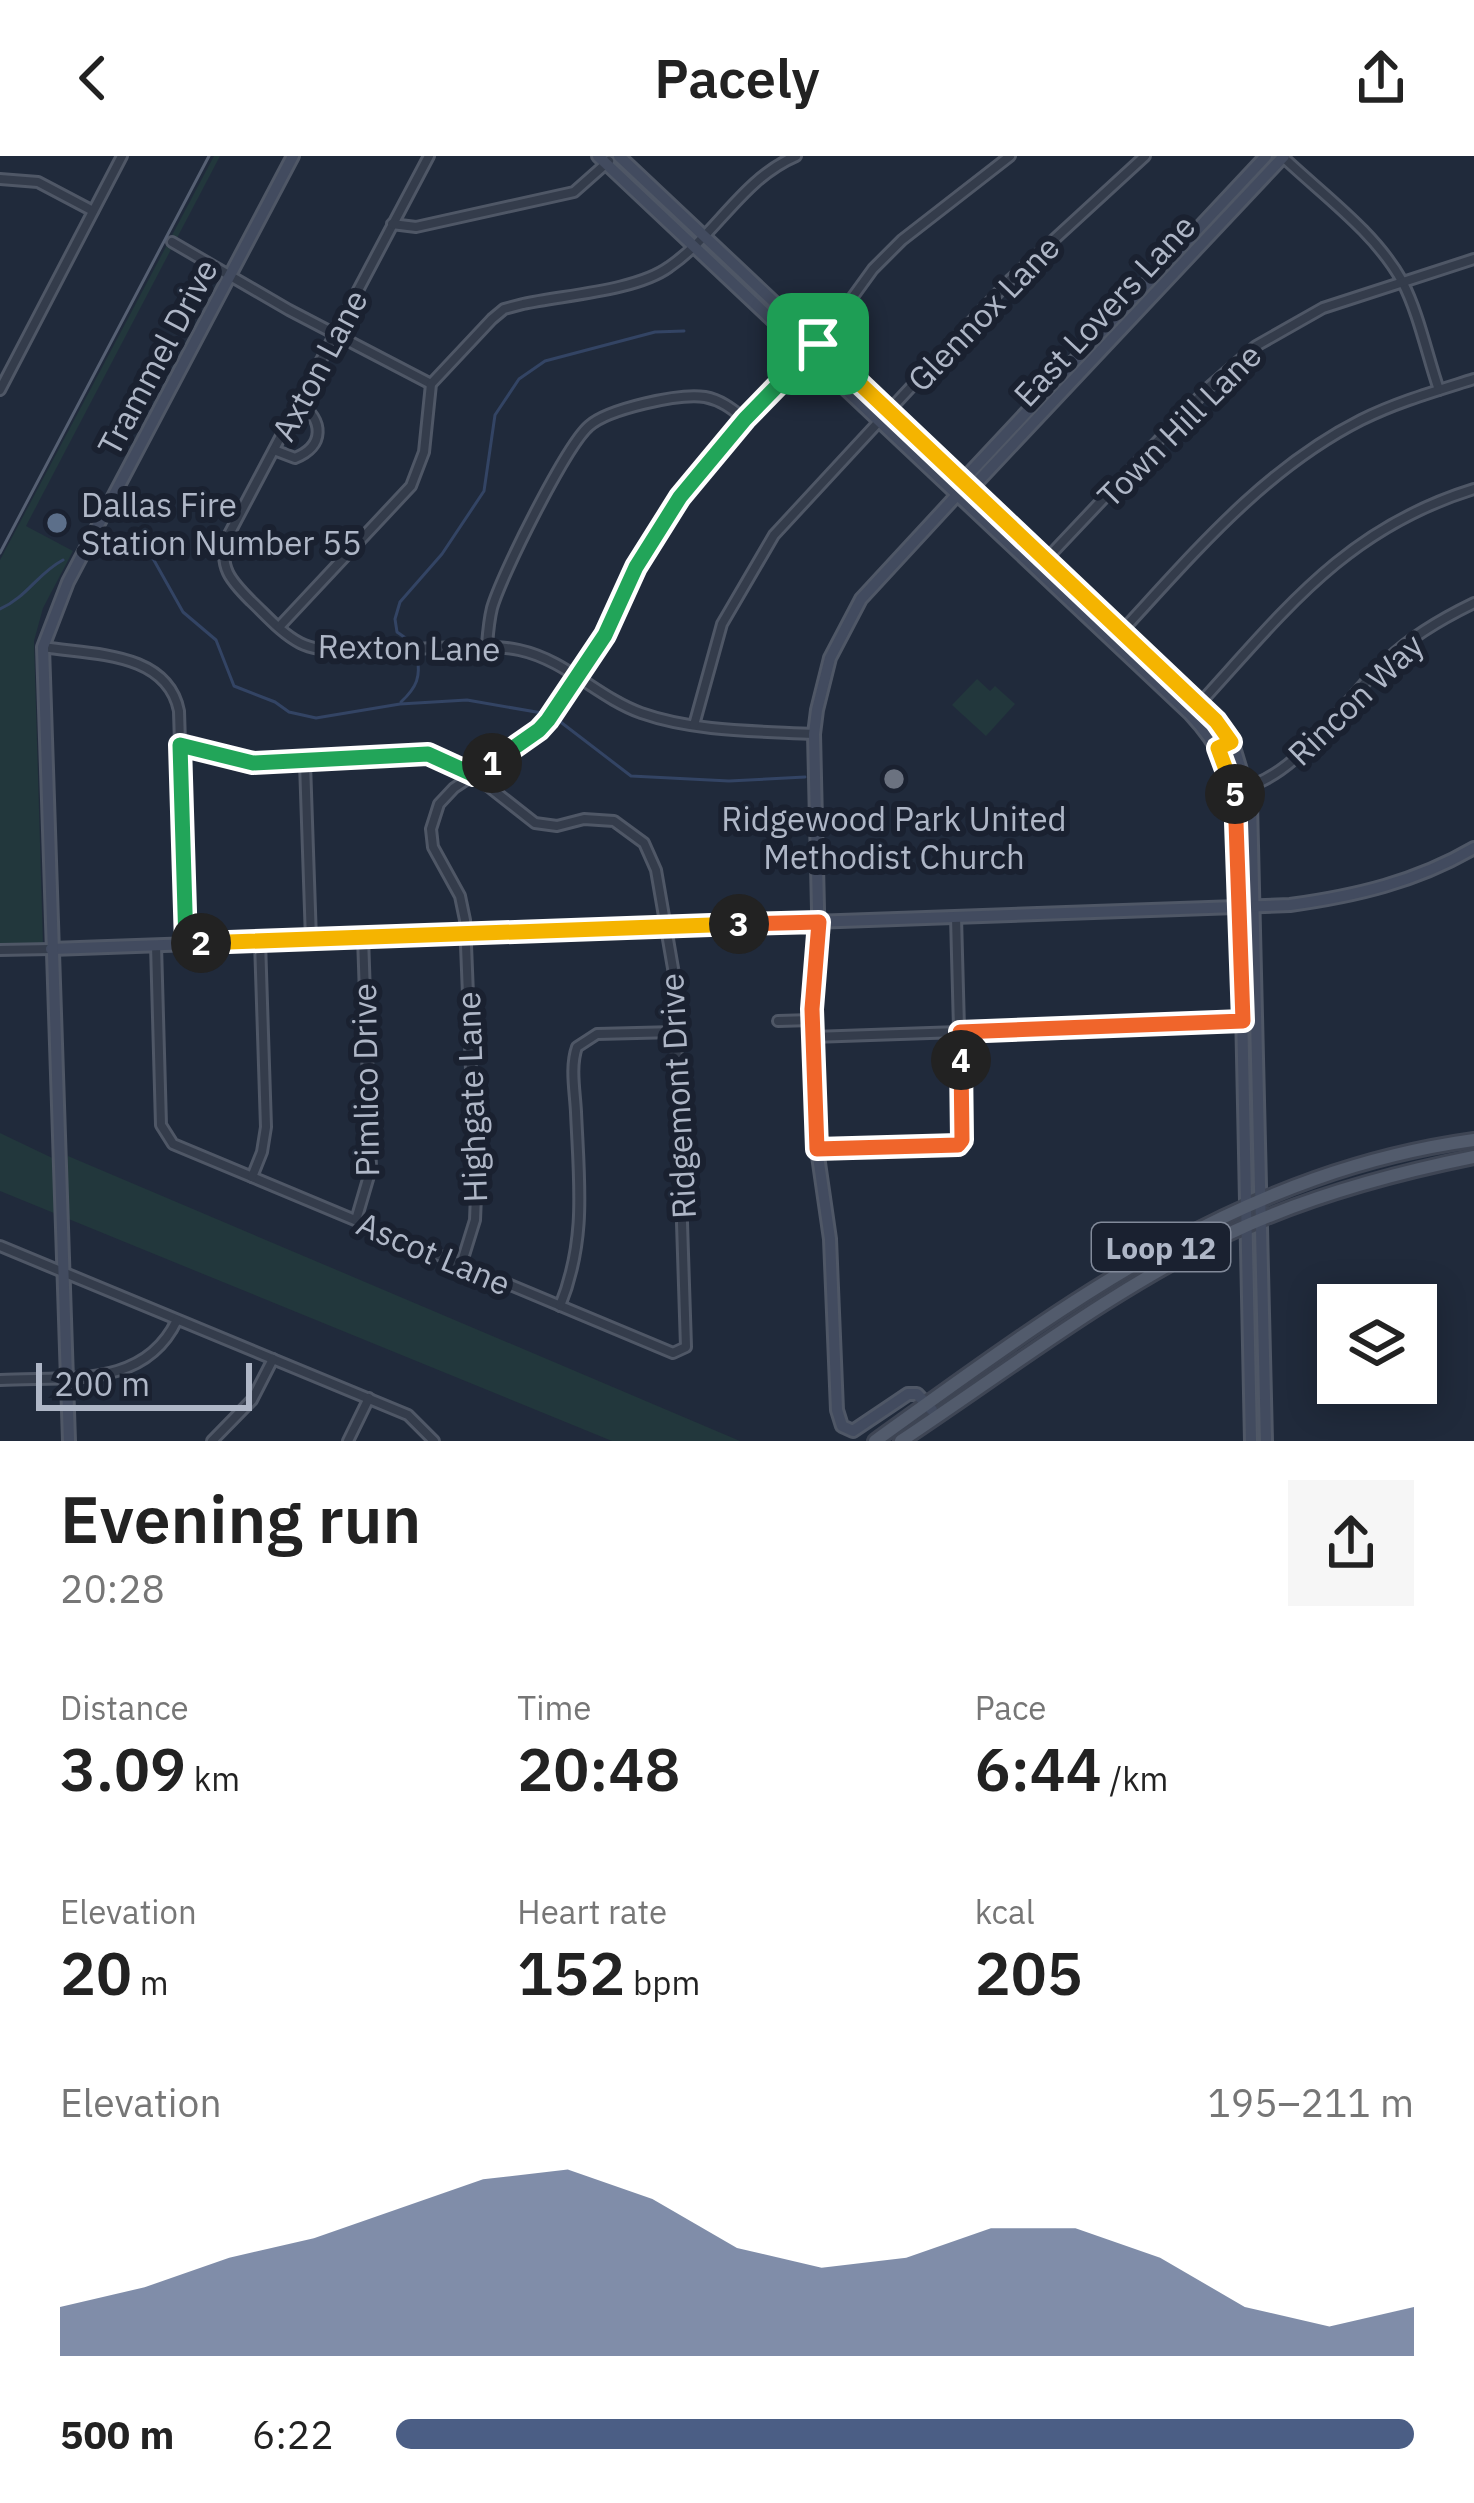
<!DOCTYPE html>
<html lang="en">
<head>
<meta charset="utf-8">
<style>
  :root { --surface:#fff; --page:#f6f6f6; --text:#222; --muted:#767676; --accent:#4b5e85 }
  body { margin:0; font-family:"IBM Plex Sans",sans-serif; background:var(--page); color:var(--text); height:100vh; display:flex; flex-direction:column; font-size:45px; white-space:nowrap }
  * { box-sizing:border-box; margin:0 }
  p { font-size:39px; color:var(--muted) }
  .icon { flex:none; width:66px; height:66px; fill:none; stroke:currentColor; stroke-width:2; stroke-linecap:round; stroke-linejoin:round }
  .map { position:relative; height:1285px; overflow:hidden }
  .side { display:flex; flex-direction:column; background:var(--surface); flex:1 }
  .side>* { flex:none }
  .buttons { position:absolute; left:1317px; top:1128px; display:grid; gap:24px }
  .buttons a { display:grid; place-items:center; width:120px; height:120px; border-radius:0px; background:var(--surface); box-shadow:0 6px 30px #0003; font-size:60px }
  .scale { position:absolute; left:36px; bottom:30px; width:216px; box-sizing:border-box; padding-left:12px; border:6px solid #afb7c7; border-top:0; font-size:33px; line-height:42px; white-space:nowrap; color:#afb7c7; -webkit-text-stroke:9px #1a2130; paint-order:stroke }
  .pin { position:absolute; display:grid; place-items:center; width:102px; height:102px; color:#fff; margin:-51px; border-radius:24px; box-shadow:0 6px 18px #0006 }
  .km { position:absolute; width:60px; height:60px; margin:-30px; border-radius:50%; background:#222; color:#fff; font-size:33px; line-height:60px; text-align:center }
  .round { display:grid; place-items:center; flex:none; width:126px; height:126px; border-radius:0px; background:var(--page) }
  .overview { display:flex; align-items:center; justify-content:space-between; height:204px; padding:0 60px }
  h1 { font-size:66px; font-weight:600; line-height:90px }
  .figures { display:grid; grid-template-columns:repeat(3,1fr); gap:18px; height:204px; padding:12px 60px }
  .figures div { display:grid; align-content:center }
  .figures b { font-size:60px; font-weight:600 }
  .figures small { font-size:33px; font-weight:400 }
  .figures p { font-size:33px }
  .chart { height:336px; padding:24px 60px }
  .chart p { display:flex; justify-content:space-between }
  .chart svg { width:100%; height:216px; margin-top:12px; fill:var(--accent); opacity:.7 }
  ul { padding:0 60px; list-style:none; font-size:39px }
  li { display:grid; grid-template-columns:192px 144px 1fr; align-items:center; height:90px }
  li i { height:30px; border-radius:15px; background:var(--accent) }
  header { display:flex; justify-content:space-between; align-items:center; height:156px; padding:0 60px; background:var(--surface); font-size:54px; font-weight:600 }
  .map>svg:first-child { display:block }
  .green { fill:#22373c }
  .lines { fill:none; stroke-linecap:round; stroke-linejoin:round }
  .stream { stroke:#334464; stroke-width:3 }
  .street-casing { stroke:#4f5766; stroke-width:14 }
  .secondary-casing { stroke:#4f5766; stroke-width:16 }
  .primary-casing { stroke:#3e4554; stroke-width:18 }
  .street { stroke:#343c4b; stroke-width:8 }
  .secondary { stroke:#424b5f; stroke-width:10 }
  .primary { stroke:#525b6c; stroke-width:12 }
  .tram { stroke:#566073; stroke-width:3 }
  .split-1-casing { stroke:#fff; stroke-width:24 }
  .split-2-casing { stroke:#fff; stroke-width:24 }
  .split-3-casing { stroke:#fff; stroke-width:24 }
  .split-4-casing { stroke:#fff; stroke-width:24 }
  .split-5-casing { stroke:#fff; stroke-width:24 }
  .split-6-casing { stroke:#fff; stroke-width:24 }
  .split-1 { stroke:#22a559; stroke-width:15 }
  .split-2 { stroke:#22a559; stroke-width:15 }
  .split-3 { stroke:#f5b400; stroke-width:15 }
  .split-4 { stroke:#f0652b; stroke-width:15 }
  .split-5 { stroke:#f0652b; stroke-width:15 }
  .split-6 { stroke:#f5b400; stroke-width:15 }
  .service-dot { fill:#5c6f8a; stroke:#1a2130; stroke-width:4.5 }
  .worship-dot { fill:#6b7280; stroke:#1a2130; stroke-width:4.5 }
  .labels { text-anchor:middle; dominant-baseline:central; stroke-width:12; stroke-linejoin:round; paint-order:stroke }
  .shield { fill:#1a2130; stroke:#828a9a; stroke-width:3 }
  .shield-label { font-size:30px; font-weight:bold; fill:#afb7c7 }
  .street-label { font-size:33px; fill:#afb7c7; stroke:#1a2130 }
  .poi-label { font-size:33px; fill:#afb7c7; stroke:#1a2130; text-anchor:start }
</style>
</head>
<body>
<header><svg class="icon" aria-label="back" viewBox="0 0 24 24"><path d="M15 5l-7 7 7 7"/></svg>Pacely<svg class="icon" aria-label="share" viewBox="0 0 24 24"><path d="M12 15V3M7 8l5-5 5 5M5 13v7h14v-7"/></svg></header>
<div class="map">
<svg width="1474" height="1285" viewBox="0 0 1474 1285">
  <rect width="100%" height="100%" fill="#202a3b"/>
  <g class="green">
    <polygon points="214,0 220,0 26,370 73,395 43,452 34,485 43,788 0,789 0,404"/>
    <polygon points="977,523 990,535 995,530 1015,548 986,580 952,549"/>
    <polygon points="0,977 67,1009 68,1000 740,1285 612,1285 0,1035"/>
  </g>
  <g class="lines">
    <g class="stream">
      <polyline points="105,389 131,389 151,399 183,456 216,484 234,530 275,546 289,556 316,562 400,548 467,544 542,557"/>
      <path d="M0,453c27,-12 38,-36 63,-49"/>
      <polyline points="407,483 397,476 395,463 400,446 442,398 484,335 495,259 519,223 545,205 655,176 684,175"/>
      <path d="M401,546c16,-15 20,-25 16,-47"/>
      <polyline points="558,564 631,620 729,625 805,621"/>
    </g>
    <defs>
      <g id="street">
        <path d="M429,0l-202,382c-9,29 4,43 24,63 15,14 30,32 49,42 43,22 159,-6 219,7 47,10 78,47 122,63 54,19 116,18 173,21"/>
        <path d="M1283,1c40,38 92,75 119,124 17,33 25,74 37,109"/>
        <polyline points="0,23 38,26 93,55"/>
        <polyline points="392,68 416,71 574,36 609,5"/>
        <polyline points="172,86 289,154 431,228"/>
        <polyline points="0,234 122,0"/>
        <path d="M274,294l21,8c30,-12 29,-38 4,-55"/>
        <polyline points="1037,413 1208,232 1256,190 1323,152 1474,103"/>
        <path d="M279,471l132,-141 13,-34 7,-68 61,-65 12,-10 19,-5c41,-9 113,-13 146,-37 47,-32 73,-88 127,-111"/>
        <path d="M1121,476c73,-79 143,-163 240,-212 36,-18 75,-29 113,-41"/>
        <path d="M487,489c1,-13 2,-25 5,-37 9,-32 74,-162 97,-182 19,-17 90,-33 116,-29 16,3 27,12 40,22"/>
        <path d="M43,491c48,8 124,4 136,64l7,233"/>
        <path d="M1190,558c90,-97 151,-184 284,-225"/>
        <polyline points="694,569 722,468 774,379 1010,124 1145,0"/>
        <polyline points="305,607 311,784"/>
        <path d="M1234,634c63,-9 108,-89 154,-131 25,-24 55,-41 86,-56"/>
        <polyline points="156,789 161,969 173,988 673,1197 686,1191 674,818 656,714 644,687 614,665 584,663 557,670 535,667 474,619 428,599 253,607 234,606 180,589"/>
        <polyline points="0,794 51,793"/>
        <polyline points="778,865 812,864"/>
        <polyline points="812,881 1257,866"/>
        <polyline points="818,993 958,989 962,984 956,761"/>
        <polyline points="252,1021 262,996 266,971 260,785"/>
        <polyline points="356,1064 371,1013 363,781"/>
        <polyline points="0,1090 408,1259 434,1285"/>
        <polyline points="461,1109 475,1064 476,1039 465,764 460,740 433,691 431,673 439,648 454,632 529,582 548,564 605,479 636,411 680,341 745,263 823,182 873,113 902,84 1010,0"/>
        <path d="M560,1150c27,-67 19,-124 16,-194 -1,-21 -6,-45 1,-65l20,-13 79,-2"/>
        <path d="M0,1224c66,-4 144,10 177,-60"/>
        <polyline points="212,1285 252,1244 273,1203"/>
        <polyline points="348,1285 369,1242"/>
      </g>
      <g id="secondary">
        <path d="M598,0l592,558c29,31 43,60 48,102l13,625"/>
        <polyline points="619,0 1200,547 1234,591 1251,647 1266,1285"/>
        <polyline points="970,334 1284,0"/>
        <path d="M51,793l1239,-44c65,-9 126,-23 184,-57"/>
        <polyline points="932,1254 917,1238 908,1238 853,1275 842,1270 837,1254 830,1083 817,993 812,881 819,797 814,578 817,554 830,502 861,443 958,338 963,324 1266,0"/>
        <polyline points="69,1285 43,491 68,426 293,0"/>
      </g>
      <g id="primary">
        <path d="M875,1285c189,-136 362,-268 599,-301"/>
        <path d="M901,1285c107,-71 210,-151 327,-207 78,-37 162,-60 246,-77"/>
      </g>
    </defs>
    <use href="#street" class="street-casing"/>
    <use href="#secondary" class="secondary-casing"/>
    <use href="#primary" class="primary-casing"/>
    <use href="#street" class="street"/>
    <use href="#secondary" class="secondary"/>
    <use href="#primary" class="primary"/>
    <polyline class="tram" points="0,397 209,0"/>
  </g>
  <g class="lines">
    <defs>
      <polyline id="split-1" points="492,607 539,574 548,564 605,479 636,411 680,341 745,263 818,188"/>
      <polyline id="split-2" points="201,787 186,788 180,589 253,607 428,598 474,619 492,607"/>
      <polyline id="split-3" points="201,787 739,768"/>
      <polyline id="split-4" points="739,768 819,766 812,853 817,993 958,989 962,984 961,904"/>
      <polyline id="split-5" points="961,904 960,876 1243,865 1235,638"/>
      <polyline id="split-6" points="818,188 1216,565 1231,586 1218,592 1235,638"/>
    </defs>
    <use href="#split-1" class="split-1-casing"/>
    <use href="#split-2" class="split-2-casing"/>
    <use href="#split-3" class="split-3-casing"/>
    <use href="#split-4" class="split-4-casing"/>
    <use href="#split-5" class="split-5-casing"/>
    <use href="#split-6" class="split-6-casing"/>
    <use href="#split-1" class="split-1"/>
    <use href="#split-2" class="split-2"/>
    <use href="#split-3" class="split-3"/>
    <use href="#split-4" class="split-4"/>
    <use href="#split-5" class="split-5"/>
    <use href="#split-6" class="split-6"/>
  </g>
  <circle class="service-dot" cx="57" cy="367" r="12"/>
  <circle class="worship-dot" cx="894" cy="623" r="12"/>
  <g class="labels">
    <rect class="shield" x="1092" y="1067" width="138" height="48" rx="9"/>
    <g class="shield-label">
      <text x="1161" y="1091">Loop 12</text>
    </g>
    <g class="street-label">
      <text transform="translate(1104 154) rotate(-47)">East Lovers Lane</text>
      <text transform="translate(983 157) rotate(-46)">Glennox Lane</text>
      <text transform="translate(157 201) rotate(-62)">Trammel Drive</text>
      <text transform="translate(319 209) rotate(-62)">Axton Lane</text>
      <text transform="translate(1179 269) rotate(-45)">Town Hill Lane</text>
      <text transform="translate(409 491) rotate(1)">Rexton Lane</text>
      <text transform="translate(1355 543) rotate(-44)">Rincon Way</text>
      <text transform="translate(365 924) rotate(-91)">Pimlico Drive</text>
      <text transform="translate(677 940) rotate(-93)">Ridgemont Drive</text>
      <text transform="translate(471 941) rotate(-92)">Highgate Lane</text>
      <text transform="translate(434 1097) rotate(23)">Ascot Lane</text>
    </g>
    <g class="poi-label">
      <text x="81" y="348">Dallas Fire<tspan x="81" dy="38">Station Number 55</tspan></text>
      <text x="894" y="662" text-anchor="middle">Ridgewood Park United<tspan x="894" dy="38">Methodist Church</tspan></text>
    </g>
  </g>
</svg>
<div class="buttons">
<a><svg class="icon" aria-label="layers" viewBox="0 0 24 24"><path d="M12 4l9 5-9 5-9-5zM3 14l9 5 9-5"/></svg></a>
</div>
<div class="scale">200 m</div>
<div class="pin" style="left:818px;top:188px;background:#1e9e55"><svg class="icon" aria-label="arrive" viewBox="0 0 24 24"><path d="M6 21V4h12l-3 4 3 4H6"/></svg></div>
<b class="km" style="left:492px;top:607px">1</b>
<b class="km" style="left:201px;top:787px">2</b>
<b class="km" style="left:739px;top:768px">3</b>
<b class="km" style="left:961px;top:904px">4</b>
<b class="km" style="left:1235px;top:638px">5</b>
</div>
<section class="side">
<div class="overview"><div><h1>Evening run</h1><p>20:28</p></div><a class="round"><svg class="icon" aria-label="share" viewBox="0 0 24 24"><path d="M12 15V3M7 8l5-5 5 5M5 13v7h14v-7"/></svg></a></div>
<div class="figures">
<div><p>Distance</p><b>3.09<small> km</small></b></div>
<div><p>Time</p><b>20:48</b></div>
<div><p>Pace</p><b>6:44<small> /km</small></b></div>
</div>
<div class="figures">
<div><p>Elevation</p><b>20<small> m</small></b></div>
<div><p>Heart rate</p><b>152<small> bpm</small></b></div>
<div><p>kcal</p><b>205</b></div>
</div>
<div class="chart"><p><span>Elevation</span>195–211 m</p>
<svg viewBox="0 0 160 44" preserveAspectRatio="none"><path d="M0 44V34L10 30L20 24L30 20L40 14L50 8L60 6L70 12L80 22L90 26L100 24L110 18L120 18L130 24L140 34L150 38L160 34V44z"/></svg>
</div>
<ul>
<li><b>500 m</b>6:22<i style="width:100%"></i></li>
</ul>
</section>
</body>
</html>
